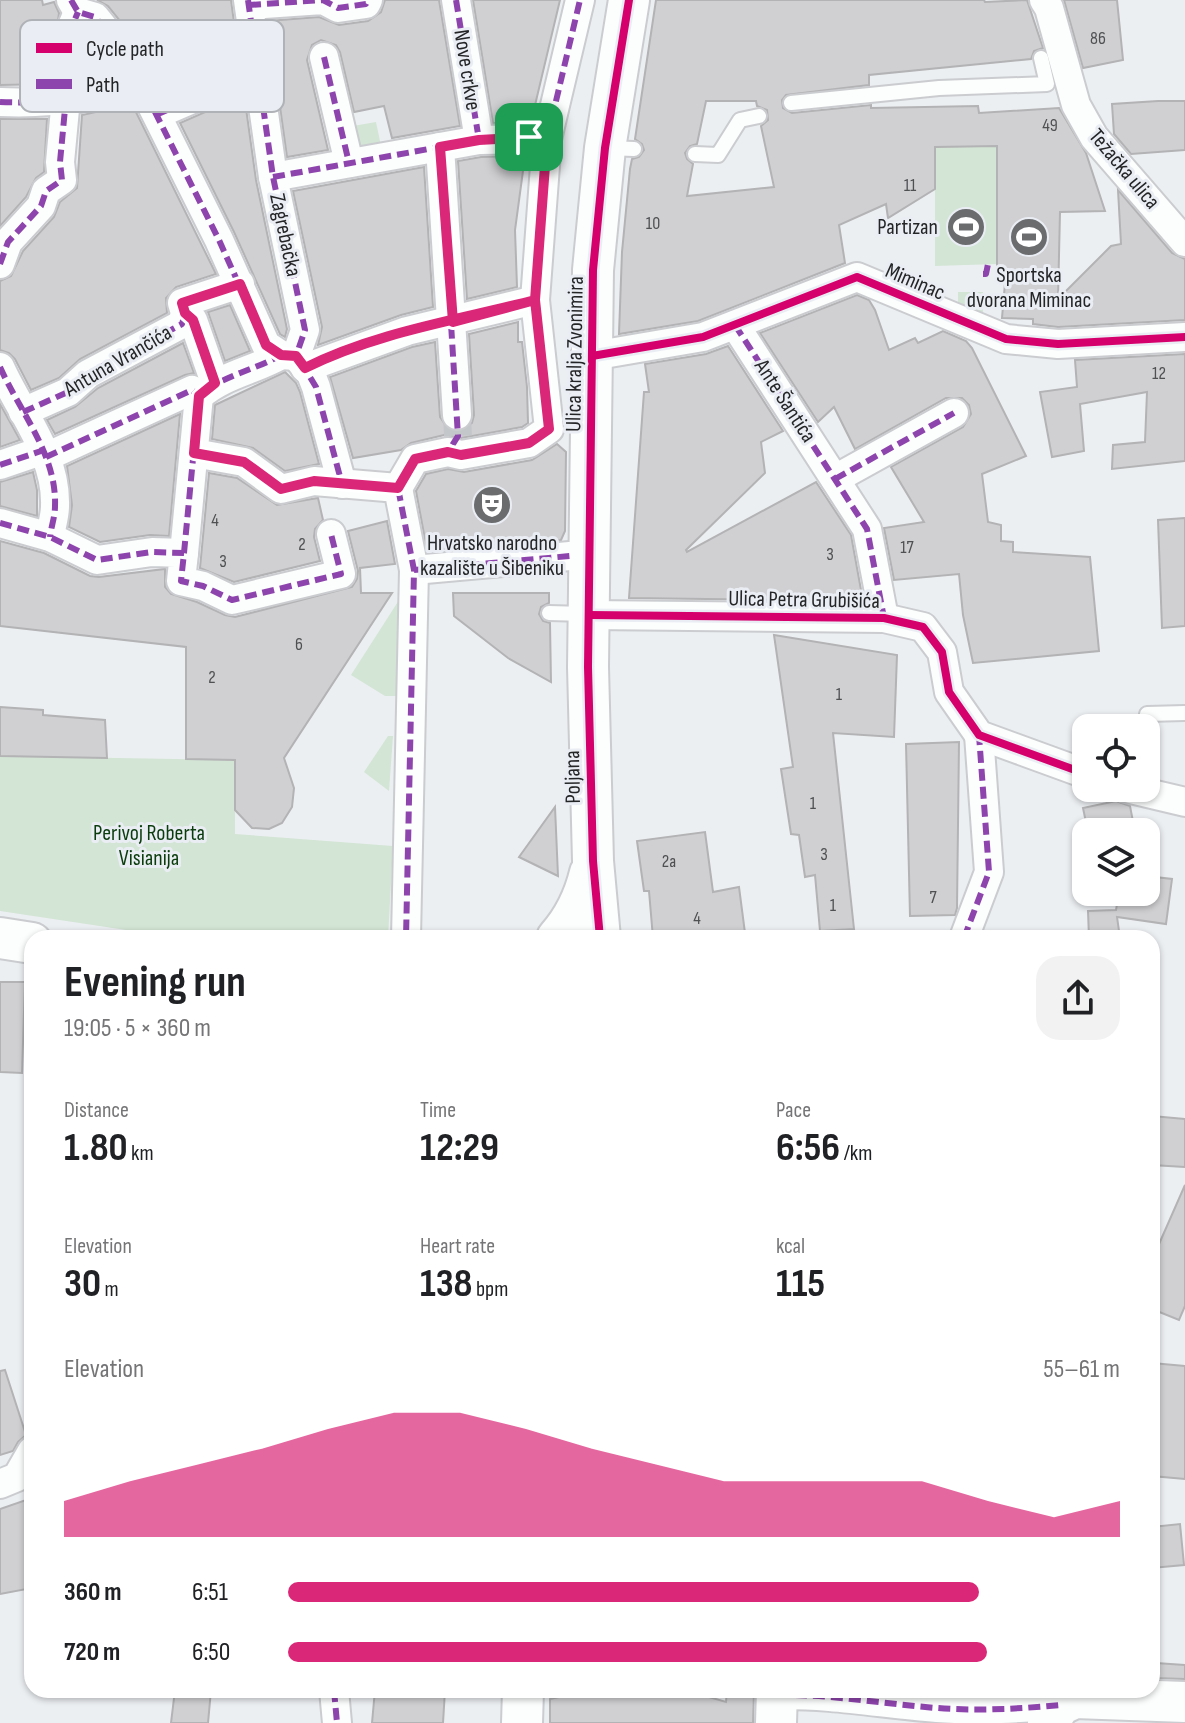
<!DOCTYPE html>
<html lang="en">
<head>
<meta charset="utf-8">
<style>
  :root { --surface:#fff; --page:#f2f2f2; --text:#202124; --muted:#757577; --accent:#db2777 }
  body { margin:0; font-family:"Sofia Sans Condensed",sans-serif; background:var(--page); color:var(--text); height:100vh; display:flex; flex-direction:column; font-size:30px; white-space:nowrap }
  * { box-sizing:border-box; margin:0 }
  p { font-size:26px; color:var(--muted) }
  .icon { flex:none; width:44px; height:44px; fill:none; stroke:currentColor; stroke-width:2; stroke-linecap:round; stroke-linejoin:round }
  .map { position:relative; flex:1; overflow:hidden }
  .details { position:absolute; left:24px; top:930px; width:1136px; height:768px; display:flex; flex-direction:column; background:var(--surface); border-radius:24px; box-shadow:0 2px 6px #0004 }
  .details>* { flex:none }
  .controls { position:absolute; left:1072px; top:714px; display:grid; gap:16px }
  .controls a { display:grid; place-items:center; width:88px; height:88px; border-radius:16px; background:var(--surface); box-shadow:0 2px 6px #0004; font-size:40px }
  .pin { position:absolute; display:grid; place-items:center; width:68px; height:68px; color:#fff; margin:-34px; border-radius:16px; box-shadow:0 4px 12px #0006 }
  .round { display:grid; place-items:center; flex:none; width:84px; height:84px; border-radius:24px; background:var(--page) }
  .headline { display:flex; align-items:center; justify-content:space-between; height:136px; padding:0 40px }
  h1 { font-size:44px; font-weight:700; line-height:60px }
  .metrics { display:grid; grid-template-columns:repeat(3,1fr); gap:12px; height:136px; padding:8px 40px }
  .metrics div { display:grid; align-content:center }
  .metrics b { font-size:40px; font-weight:700 }
  .metrics small { font-size:22px; font-weight:400 }
  .metrics p { font-size:22px }
  .chart { height:224px; padding:16px 40px }
  .chart p { display:flex; justify-content:space-between }
  .chart svg { width:100%; height:144px; margin-top:8px; fill:var(--accent); opacity:.7 }
  ul { padding:0 40px; list-style:none; font-size:26px }
  li { display:grid; grid-template-columns:128px 96px 1fr; align-items:center; height:60px }
  li i { height:20px; border-radius:10px; background:var(--accent) }
  .map>svg:first-child { display:block }
  .green { fill:#d3e5d5 }
  .building { fill:#d0d0d3; stroke:#b3b2b4; stroke-width:2; fill-rule:evenodd }
  .lines { fill:none; stroke-linecap:round; stroke-linejoin:round }
  .street-tunnel { stroke:#c4c7c9; stroke-width:28; stroke-dasharray:28 14; stroke-linecap:butt }
  .lane-casing { stroke:#cacccf; stroke-width:18 }
  .street-casing { stroke:#cacccf; stroke-width:32 }
  .secondary-casing { stroke:#cacccf; stroke-width:44 }
  .lane { stroke:#fcfdfd; stroke-width:14 }
  .street { stroke:#fcfdfd; stroke-width:28 }
  .secondary { stroke:#fcfdfd; stroke-width:40 }
  .quiet { stroke:#8e44ad; stroke-width:6; stroke-dasharray:12 6; stroke-linecap:butt }
  .cycleway-casing { stroke:#eaeef4; stroke-width:13 }
  .cycleway { stroke:#d6006c; stroke-width:8 }
  .route-casing { stroke:#fff; stroke-width:16 }
  .route { stroke:#db2777; stroke-width:10 }
  .labels { text-anchor:middle; dominant-baseline:central; stroke-width:6; stroke-linejoin:round; paint-order:stroke }
  .number-label { font-size:18px; fill:#4f5052 }
  .street-label { font-size:22px; fill:#242527; stroke:#eaeef4 }
  .poi-label { font-size:22px; fill:#242527; stroke:#eaeef4 }
  .park-label { font-size:22px; fill:#0a3c0c; stroke:#eaeef4 }
  .key { fill:#eaeef4; stroke:#afb2b6; stroke-width:2 }
  .key-label { font-size:22px; fill:#242527 }
</style>
</head>
<body>
<div class="map">
<svg width="1185" height="1723" viewBox="0 0 1185 1723">
  <rect width="100%" height="100%" fill="#eceff2"/>
  <g class="green">
    <polygon points="376,122 381,146 352,152 347,127"/>
    <polygon points="997,146 998,264 935,266 935,147"/>
    <polygon points="958,292 983,292 983,321 958,304"/>
    <polygon points="401,597 396,696 385,696 351,675"/>
    <polygon points="388,736 393,736 389,791 364,772"/>
    <polygon points="0,756 235,760 235,834 393,846 388,938 179,938 0,911"/>
  </g>
  <g class="building">
    <polygon points="0,0 42,0 43,5 54,2 59,13 50,84 0,85"/>
    <polygon points="97,0 231,0 240,67 209,73 164,93 129,32 108,6"/>
    <polygon points="385,0 439,0 460,126 392,138 384,106 354,112 340,52 336,45 321,40 312,45 307,60 328,150 287,157 268,21 319,17 339,25 368,21 381,12"/>
    <polygon points="473,0 560,0 531,122 493,123"/>
    <path d="M656,0h328l1,2 42,-2 16,48 -9,3 -3,8 -162,16v10l-83,10 -4,5 1,8 9,5 79,-8v3l107,-2 1,7 80,-5 27,45 19,58 -45,1 -2,87 53,-53 10,-2 -3,-54 54,63 13,6v61l-127,7 -25,-3v-5l-31,-1 3,-35 -8,-2v-135l-62,1v42l-47,29 -2,-14 -47,21 6,38 -147,58 -79,13 3,-82 8,-83 2,-10 7,-2 5,-7 -2,-6 -7,-5zM706,101h50l1,5 10,4 1,10 -7,6 13,61 -87,9 6,-32 -6,-5 -2,-6 5,-7 7,-2z"/>
    <polygon points="1064,0 1117,0 1123,60 1083,68"/>
    <polygon points="245,101 256,180 287,329 285,337 280,334 234,232 180,123 221,105"/>
    <polygon points="1158,101 1185,101 1185,150 1131,154 1114,134 1112,104"/>
    <polygon points="132,104 216,274 176,287 166,298 167,313 80,359 59,378 31,390 15,359 9,353 0,350 0,281 11,276 23,251 54,217 60,202 77,188 82,115"/>
    <polygon points="0,119 47,119 44,172 36,178 26,197 0,226"/>
    <polygon points="525,156 515,230 517,287 467,299 458,161 481,157"/>
    <polygon points="424,167 433,307 401,315 318,345 322,327 293,191"/>
    <polygon points="857,295 869,300 875,310 889,350 915,338 918,343 943,331 966,341 972,348 1026,456 982,474 988,522 1001,525 1001,541 1013,542 1013,552 1090,557 1099,651 973,663 963,615 959,574 894,580 884,528 924,522 891,467 963,427 971,414 969,405 962,398 946,398 855,449 834,407 818,422 760,333"/>
    <polygon points="230,305 250,351 225,361 208,312"/>
    <polygon points="518,322 518,342 522,342 527,387 528,423 522,427 461,438 444,435 411,443 401,450 353,458 330,377 412,347 435,342 440,417 449,430 459,432 472,423 474,415 469,334"/>
    <polygon points="183,343 194,373 185,375 55,434 47,420 75,407 98,388"/>
    <polygon points="728,346 783,431 761,442 765,473 686,550 687,552 816,482 851,535 863,601 629,598 644,392 649,392 645,364 706,354"/>
    <polygon points="1185,354 1185,461 1112,469 1113,445 1145,442 1147,392 1080,404 1084,451 1052,457 1040,392 1077,387 1075,360"/>
    <polygon points="285,372 296,383 300,392 319,464 285,471 253,448 212,439 215,405"/>
    <polygon points="0,404 20,440 0,447"/>
    <polygon points="180,414 169,536 150,535 100,542 69,527 72,505 67,466"/>
    <polygon points="557,444 566,452 565,531 561,540 427,550 416,491 426,474 448,469 464,472 532,460"/>
    <polygon points="33,472 37,490 37,516 0,506 0,482"/>
    <polygon points="209,473 237,478 277,505 318,498 323,520 315,529 314,537 320,561 234,582 200,568"/>
    <polygon points="1185,518 1185,626 1162,628 1158,520"/>
    <polygon points="387,521 395,564 360,568 361,593 392,593 284,758 294,788 292,807 282,823 269,829 252,828 235,810 235,760 186,759 186,647 0,626 0,541 44,553 90,576 99,577 165,569 165,587 171,594 197,602 225,615 235,617 352,587 357,579 358,571 348,531"/>
    <polygon points="453,593 549,593 549,603 541,607 539,614 543,621 550,623 551,682 508,658 454,616"/>
    <polygon points="774,635 897,655 894,737 833,733 854,929 820,931 815,875 805,877 799,835 791,834 781,769 793,767"/>
    <polygon points="0,707 43,710 43,715 105,720 107,758 0,756"/>
    <polygon points="959,742 957,908 955,915 910,916 906,744"/>
    <polygon points="1116,801 1130,806 1135,832 1088,832 1083,808"/>
    <polygon points="555,807 558,876 519,857"/>
    <polygon points="705,832 713,892 739,887 745,933 713,938 653,938 649,891 644,891 637,841"/>
    <polygon points="1146,876 1172,879 1166,924 1117,917 1120,938 1089,938 1088,911 1116,910 1119,892 1146,892"/>
    <polygon points="0,982 25,982 22,1073 0,1072"/>
    <polygon points="1152,1116 1185,1119 1185,1167 1152,1165"/>
    <polygon points="1185,1185 1185,1306 1179,1320 1152,1309 1152,1260"/>
    <polygon points="1152,1363 1185,1366 1185,1479 1152,1476"/>
    <polygon points="5,1370 26,1435 18,1442 13,1451 0,1455 0,1371"/>
    <polygon points="26,1500 32,1522 32,1588 0,1594 0,1509"/>
    <polygon points="1180,1524 1184,1565 1152,1568 1152,1527"/>
    <polygon points="1156,1663 1185,1665 1185,1679 1155,1678"/>
    <polygon points="175,1690 211,1690 208,1723 171,1723"/>
    <polygon points="375,1690 445,1690 443,1723 372,1723"/>
    <polygon points="587,1690 685,1690 726,1702 727,1690 754,1690 753,1723 550,1723 550,1699 564,1696 565,1692"/>
  </g>
  <g class="lines">
    <polyline class="street-tunnel" points="457,415 458,436"/>
    <defs>
      <g id="lane">
        <polyline points="791,103 939,88 1047,84 1041,58"/>
        <polyline points="606,148 634,149"/>
        <polyline points="695,154 718,155 740,120 759,116"/>
        <polyline points="549,613 585,614"/>
        <polyline points="1146,728 1147,714 1185,713"/>
      </g>
      <g id="street">
        <polyline points="71,0 78,12 95,17 116,43 141,84 219,240 266,345 281,355 296,356"/>
        <polyline points="248,0 273,177 305,330 296,356"/>
        <polyline points="456,0 479,140"/>
        <polyline points="1044,0 1049,8 1076,105 1094,137 1185,242"/>
        <polyline points="249,5 323,0 338,8 366,4 368,0"/>
        <polyline points="324,57 349,163"/>
        <path d="M0,102c49,2 94,-3 141,-18"/>
        <polyline points="158,114 216,89 259,81"/>
        <polyline points="440,147 457,415"/>
        <polyline points="273,177 479,140 547,139"/>
        <polyline points="0,264 8,242 41,206 46,191 62,180 60,162 73,24 78,12"/>
        <polyline points="185,313 193,320 215,383"/>
        <polyline points="735,325 867,529 884,618"/>
        <polyline points="296,356 311,374 316,387 342,484"/>
        <polyline points="592,356 703,337 857,277 1006,339 1058,344 1185,337"/>
        <path d="M0,367c20,45 57,88 55,139 0,11 -4,21 -5,31"/>
        <polyline points="305,368 407,331 535,300"/>
        <polyline points="23,412 68,392 88,374 182,324 185,313 182,303 240,284"/>
        <polyline points="194,453 244,462 281,489 314,481 398,488 414,570 406,938"/>
        <path d="M46,457l146,-67 7,6c26,-22 54,-25 82,-41"/>
        <polyline points="0,465 44,450"/>
        <polyline points="835,479 954,413"/>
        <polyline points="398,488 415,459 448,452 461,455 529,443 549,429 535,300 547,139 580,0"/>
        <polyline points="0,523 50,537 97,560 152,552 184,553 181,581 203,586 232,600 341,574 331,534"/>
        <polyline points="184,553 199,396"/>
        <polyline points="414,570 570,556"/>
        <polyline points="589,615 884,618 923,627 942,652 949,692 979,735 1086,774"/>
        <polyline points="1126,788 1185,802"/>
        <polyline points="964,938 989,872 979,735"/>
        <polyline points="0,1484 17,1477 32,1451"/>
        <polyline points="334,1690 337,1723"/>
        <path d="M777,1695c54,-1 107,9 160,13 40,3 82,1 123,-3"/>
      </g>
      <g id="secondary">
        <polyline points="0,938 32,943"/>
        <path d="M557,938c17,-19 27,-40 33,-65"/>
        <polyline points="600,938 593,861 588,667 593,270 605,148 629,0"/>
        <polyline points="522,1723 523,1690"/>
        <polyline points="776,1723 777,1690"/>
        <polyline points="1048,1723 1060,1705 1075,1698 1185,1702"/>
      </g>
    </defs>
    <use href="#lane" class="lane-casing"/>
    <use href="#street" class="street-casing"/>
    <use href="#secondary" class="secondary-casing"/>
    <use href="#lane" class="lane"/>
    <use href="#street" class="street"/>
    <use href="#secondary" class="secondary"/>
    <g class="quiet">
      <polyline points="71,0 78,12 95,17 116,43 141,84 219,240 266,345 281,355 296,356"/>
      <polyline points="248,0 273,177 305,330 296,356"/>
      <polyline points="456,0 479,140"/>
      <polyline points="249,5 323,0 338,8 366,4 368,0"/>
      <polyline points="324,57 349,163"/>
      <path d="M0,102c49,2 94,-3 141,-18"/>
      <polyline points="158,114 216,89 259,81"/>
      <polyline points="440,147 458,436 448,452"/>
      <polyline points="273,177 479,140 547,139"/>
      <polyline points="0,264 8,242 41,206 46,191 62,180 60,162 73,24 78,12"/>
      <polyline points="983,274 986,274 988,264"/>
      <polyline points="185,313 193,320 215,383"/>
      <polyline points="735,325 867,529 884,618"/>
      <polyline points="301,362 316,387 342,484"/>
      <path d="M0,367c20,45 57,88 55,139 0,11 -4,21 -5,31"/>
      <polyline points="305,368 407,331 535,300"/>
      <polyline points="23,412 68,392 88,374 182,324 185,313 182,303 240,284"/>
      <polyline points="194,453 244,462 281,489 314,481 398,488 414,570 406,938"/>
      <path d="M46,457l146,-67 7,6c26,-22 54,-25 82,-41"/>
      <polyline points="0,465 44,450"/>
      <polyline points="835,479 954,413"/>
      <polyline points="398,488 415,459 448,452 461,455 529,443 549,429 535,300 547,139 580,0"/>
      <polyline points="0,523 50,537 97,560 152,552 184,553 181,581 203,586 232,600 341,574 331,534"/>
      <polyline points="184,553 199,396"/>
      <polyline points="414,570 570,556"/>
      <polyline points="964,938 989,872 979,735"/>
      <polyline points="334,1690 337,1723"/>
      <path d="M777,1695c54,-1 107,9 160,13 40,3 82,1 123,-3"/>
    </g>
    <defs>
      <g id="cycleway">
        <polyline points="592,356 703,337 857,277 1006,339 1058,344 1185,337"/>
        <polyline points="589,615 884,618 923,627 942,652 949,692 979,735 1086,774"/>
        <polyline points="600,938 593,861 588,667 593,270 605,148 629,0"/>
      </g>
    </defs>
    <use href="#cycleway" class="cycleway-casing"/>
    <use href="#cycleway" class="cycleway"/>
  </g>
  <g class="lines">
    <defs>
      <path id="route" d="M529,137l18,2 -12,161c-76,20 -158,32 -230,68l-9,-12 -15,-1 -15,-10 -26,-61 -58,19 3,10 8,7 22,63 -16,13 -5,57 50,9 37,27 33,-8 84,7 17,-29 33,-7 13,3 68,-12 20,-14 -14,-129 -82,22 -13,-175 39,-7 50,-3"/>
    </defs>
    <use href="#route" class="route-casing"/>
    <use href="#route" class="route"/>
  </g>
  <defs>
    <symbol id="stadium-disc" viewBox="-11 -11 22 22"><circle r="9.5" fill="#6a6c6e" stroke="#eaeef4"/><path d="M0-5a6.5 5 0 1 0 0 10a6.5 5 0 1 0 0-10ZM-3.5-1.8h7v3.6h-7Z" fill="#fff"/></symbol>
    <symbol id="theatre-disc" viewBox="-11 -11 22 22"><circle r="9.5" fill="#6a6c6e" stroke="#eaeef4"/><path d="M-5-5.5Q0-4 5-5.5V0Q5 5 0 6Q-5 5-5 0ZM-3.3-2.5H-1v1.5H-3.3ZM1-2.5H3.3v1.5H1ZM-2.8 1Q0 5.5 2.8 1Z" fill="#fff"/></symbol>
  </defs>
  <g fill-rule="evenodd">
    <use href="#stadium-disc" x="944" y="205" width="44" height="44"/>
    <use href="#stadium-disc" x="1007" y="215" width="44" height="44"/>
    <use href="#theatre-disc" x="470" y="483" width="44" height="44"/>
  </g>
  <g class="labels">
    <g class="number-label">
      <text x="1098" y="38">86</text>
      <text x="1050" y="125">49</text>
      <text x="910" y="185">11</text>
      <text x="653" y="223">10</text>
      <text x="1159" y="373">12</text>
      <text x="215" y="520">4</text>
      <text x="302" y="544">2</text>
      <text x="907" y="547">17</text>
      <text x="830" y="554">3</text>
      <text x="223" y="561">3</text>
      <text x="299" y="644">6</text>
      <text x="212" y="677">2</text>
      <text x="839" y="694">1</text>
      <text x="813" y="803">1</text>
      <text x="824" y="854">3</text>
      <text x="669" y="861">2a</text>
      <text x="933" y="897">7</text>
      <text x="833" y="905">1</text>
      <text x="697" y="918">4</text>
    </g>
    <g class="street-label">
      <text transform="translate(467 70) rotate(81)">Nove crkve</text>
      <text transform="translate(1124 169) rotate(50)">Težačka ulica</text>
      <text transform="translate(285 235) rotate(78)">Zagrebačka</text>
      <text transform="translate(915 282) rotate(23)">Miminac</text>
      <text transform="translate(575 354) rotate(-89)">Ulica kralja Zvonimira</text>
      <text transform="translate(118 361) rotate(-30)">Antuna Vrančića</text>
      <text transform="translate(785 401) rotate(57)">Ante Šantića</text>
      <text transform="translate(804 600) rotate(1)">Ulica Petra Grubišića</text>
      <text transform="translate(573 777) rotate(-91)">Poljana</text>
    </g>
    <g class="poi-label">
      <text x="938" y="227" text-anchor="end">Partizan</text>
      <text x="1029" y="275">Sportska<tspan x="1029" dy="25">dvorana Miminac</tspan></text>
      <text x="492" y="543">Hrvatsko narodno<tspan x="492" dy="25">kazalište u Šibeniku</tspan></text>
    </g>
    <g class="park-label">
      <text x="149" y="833">Perivoj Roberta<tspan x="149" dy="25">Visianija</tspan></text>
    </g>
  </g>
  <rect x="20" y="20" width="264" height="92" rx="12" class="key"/>
  <rect x="36" y="43" width="36" height="10" fill="#d6006c"/>
  <rect x="36" y="79" width="36" height="10" fill="#8e44ad"/>
  <g class="key-label">
    <text x="86" y="56">Cycle path</text>
    <text x="86" y="92">Path</text>
  </g>
</svg>
<div class="controls">
<a><svg class="icon" aria-label="locate" viewBox="0 0 24 24"><circle cx="12" cy="12" r="6"/><path d="M12 2v4M12 18v4M2 12h4M18 12h4"/></svg></a>
<a><svg class="icon" aria-label="layers" viewBox="0 0 24 24"><path d="M12 4l9 5-9 5-9-5zM3 14l9 5 9-5"/></svg></a>
</div>
<div class="pin" style="left:529px;top:137px;background:#1e9e55"><svg class="icon" aria-label="arrive" viewBox="0 0 24 24"><path d="M6 21V4h12l-3 4 3 4H6"/></svg></div>
<section class="details">
<div class="headline"><div><h1>Evening run</h1><p>19:05 · 5 × 360 m</p></div><a class="round"><svg class="icon" aria-label="share" viewBox="0 0 24 24"><path d="M12 15V3M7 8l5-5 5 5M5 13v7h14v-7"/></svg></a></div>
<div class="metrics">
<div><p>Distance</p><b>1.80<small> km</small></b></div>
<div><p>Time</p><b>12:29</b></div>
<div><p>Pace</p><b>6:56<small> /km</small></b></div>
</div>
<div class="metrics">
<div><p>Elevation</p><b>30<small> m</small></b></div>
<div><p>Heart rate</p><b>138<small> bpm</small></b></div>
<div><p>kcal</p><b>115</b></div>
</div>
<div class="chart"><p><span>Elevation</span>55–61 m</p>
<svg viewBox="0 0 160 44" preserveAspectRatio="none"><path d="M0 44V33L10 27L20 22L30 17L40 11L50 6L60 6L70 11L80 17L90 22L100 27L110 27L120 27L130 27L140 33L150 38L160 33V44z"/></svg>
</div>
<ul>
<li><b>360 m</b>6:51<i style="width:83%"></i></li>
<li><b>720 m</b>6:50<i style="width:84%"></i></li>
</ul>
</section>
</div>
</body>
</html>
